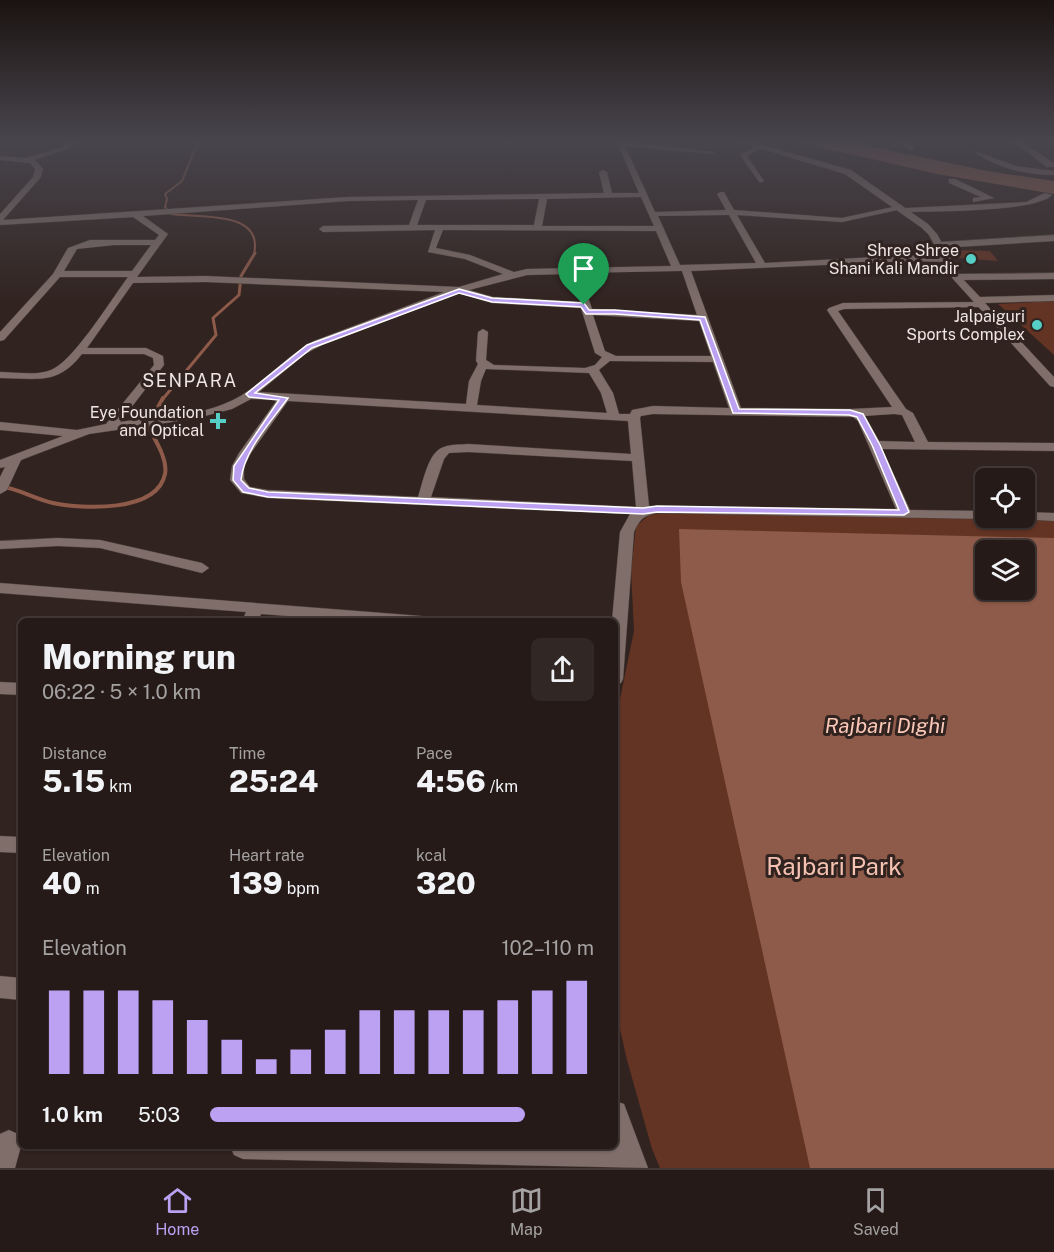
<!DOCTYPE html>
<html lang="en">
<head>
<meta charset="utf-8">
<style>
  :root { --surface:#251a17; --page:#312724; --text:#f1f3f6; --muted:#a3a1a1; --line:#423836; --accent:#bca0f2 }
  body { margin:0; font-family:"Public Sans",sans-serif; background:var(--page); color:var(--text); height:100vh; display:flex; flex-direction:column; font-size:22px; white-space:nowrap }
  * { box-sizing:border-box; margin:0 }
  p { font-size:20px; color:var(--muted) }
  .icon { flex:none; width:33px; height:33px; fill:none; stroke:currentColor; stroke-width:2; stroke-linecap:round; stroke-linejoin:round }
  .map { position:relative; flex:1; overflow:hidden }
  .drawer { position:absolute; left:18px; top:618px; width:600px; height:531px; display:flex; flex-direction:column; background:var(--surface); border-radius:9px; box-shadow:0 2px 4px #0004,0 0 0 2px var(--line) }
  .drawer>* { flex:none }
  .buttons { position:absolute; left:975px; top:468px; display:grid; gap:12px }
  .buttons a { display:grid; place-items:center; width:60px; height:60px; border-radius:9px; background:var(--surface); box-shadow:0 2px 4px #0004,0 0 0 2px var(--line); font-size:30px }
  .pin { position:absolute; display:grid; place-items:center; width:51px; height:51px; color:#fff; margin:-62px -26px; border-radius:50% 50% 50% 0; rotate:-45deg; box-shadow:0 0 6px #0007 }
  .pin .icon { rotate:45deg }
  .round { display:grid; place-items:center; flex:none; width:63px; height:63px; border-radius:9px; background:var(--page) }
  .overview { display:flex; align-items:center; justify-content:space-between; height:102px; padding:0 24px }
  h1 { font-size:33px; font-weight:800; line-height:45px }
  .figures { display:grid; grid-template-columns:repeat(3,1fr); gap:9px; height:102px; padding:6px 24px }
  .figures div { display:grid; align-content:center }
  .figures b { font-size:30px; font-weight:800 }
  .figures small { font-size:16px; font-weight:400 }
  .figures p { font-size:16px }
  .chart { height:168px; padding:12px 24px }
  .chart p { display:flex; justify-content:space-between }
  .chart svg { width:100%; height:108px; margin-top:6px; stroke:var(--accent); stroke-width:6 }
  ul { padding:0 24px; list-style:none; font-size:20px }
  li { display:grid; grid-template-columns:96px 72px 1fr; align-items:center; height:45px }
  li i { height:15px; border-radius:8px; background:var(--accent) }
  .tabs { display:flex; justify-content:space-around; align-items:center; height:84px; border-top:2px solid var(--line); background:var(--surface); font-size:16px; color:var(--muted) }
  .tabs a { display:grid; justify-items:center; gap:3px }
  .tabs .selected { color:var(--accent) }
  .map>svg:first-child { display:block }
  .green { fill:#633324; fill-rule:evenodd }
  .water { fill:#8e5a49; fill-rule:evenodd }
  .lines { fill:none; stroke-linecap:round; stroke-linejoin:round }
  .stream-far2 { stroke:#8e5a49; stroke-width:2 }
  .stream-far1 { stroke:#8e5a49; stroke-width:3 }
  .stream { stroke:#8e5a49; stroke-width:4 }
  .street-casing { stroke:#4c403c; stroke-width:1 }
  .secondary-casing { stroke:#4c403c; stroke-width:1 }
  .street { fill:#7f6e69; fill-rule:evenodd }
  .secondary { fill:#7f6e69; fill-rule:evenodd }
  .route { fill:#bca0f2; stroke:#fff; stroke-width:1.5; fill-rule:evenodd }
  .poi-dot { fill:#55cec5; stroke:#31231f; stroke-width:2 }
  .labels { text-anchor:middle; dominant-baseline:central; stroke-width:6; stroke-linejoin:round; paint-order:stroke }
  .far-poi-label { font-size:16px; fill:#efe5e2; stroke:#31231f; text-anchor:end }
  .far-neighbourhood-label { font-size:18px; letter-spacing:1.5px; fill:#efe5e2; stroke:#31231f }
  .water-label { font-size:21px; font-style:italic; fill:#fbc8b8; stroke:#31231f }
  .near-park-label { font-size:24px; fill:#f5c2b2; stroke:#31231f }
</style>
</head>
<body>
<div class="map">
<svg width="1054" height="1168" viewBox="0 0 1054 1168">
  <rect width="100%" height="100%" fill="#31231f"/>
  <g class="green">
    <polygon points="951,250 990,251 998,261 957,258"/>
    <polygon points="1054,301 1054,355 998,304"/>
    <path d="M677,511l377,6v651h-394l-8,-19 -25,-89 -12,-52v-285l19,-92 -3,-60 5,-45 13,-11zM986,550h38v40h-38z"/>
  </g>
  <g class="water">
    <polygon points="798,142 850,142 987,171 1054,181 1054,194 937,174"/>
    <path d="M679,529l375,9v630h-244l-129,-586zM986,550h38v40h-38z"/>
  </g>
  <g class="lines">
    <path class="stream-far2" d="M198,142l-16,39 -17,13 2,5 -2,8 6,7c28,4 93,-4 83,40"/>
    <polyline class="stream-far1" points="162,400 216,335 213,318 239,295 241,276 255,253"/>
    <path class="stream" d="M0,486c19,3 35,13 53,17 29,6 104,10 112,-29 3,-16 -11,-35 -17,-48l15,-28"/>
    <defs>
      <g id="street">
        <path d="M67,142h7l-7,7 -32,11 8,9 -2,8 -38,43 345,-23 256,-4 -5,-21 4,-2 4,2 5,21h27l-22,-51 98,10 -3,2 -87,-8 30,66 71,-2 -9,-16 4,-2h3l10,18 108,8 60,-13v4l-60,13 -105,-7 28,48 149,-8 31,2 3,1v4l-34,-1 -223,10 50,137 110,1 41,-2 -65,-97 2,-2 14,-5 137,-1 5,3 -2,2 -139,2 -6,2 68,98 7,4 15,29 126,1v8l-172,-2 28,61 76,1v7h5l-5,1 -329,-6c-13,2 -18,7 -23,19l-11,147 -2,4 -6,2v-64h-3l8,-89 10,-18 -362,-16 -27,-5 -11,-13 2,-14 7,-13 38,-53 -26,-1 -19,10 -39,10 -104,15 -68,26 -14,30 -7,4v-17l5,-10 -5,1v-8l63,-24 -63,-6v-8l77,8 29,-6 48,-59 -1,-7 -9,-4h-62c-25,32 -45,24 -82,24v-6c15,0 38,4 51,-2 22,-8 62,-73 77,-93h-68l-56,63 -4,1v-9l53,-58 15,-26 22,-8h65l4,-5 -26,-18 -133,8v-11l33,-37 2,-8 -5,-6 -30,-3v-4l25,2 38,-11zM641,197l13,29h-112l5,-27zM539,199l-5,26h-117l9,-25zM418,200l-9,25 -86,1 -4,3 4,3 112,-2 -7,22 37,7 38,15 -44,13 -253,-11 -69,1 31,-43 -25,-18 205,-15zM729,215l27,48 -76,2 -22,-49zM443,230l213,1 15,35 -144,3 -13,3 -44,-17 -34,-7zM114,245h37l-19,26h-68l13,-22zM682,271l15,44 -105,-6 -12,-36zM571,274l9,28 -87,-5 -24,-7 58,-15zM206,282l238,10 -130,49c-32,17 -56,50 -90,63 -31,13 -71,13 -104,18l44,-57 -1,-9 -17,-8h-59l46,-65zM459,293l33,10 89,5 14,45 7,4 -7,8 -10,3 -91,-3 -8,-5 2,-28 -5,-3 -5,3 -2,29 2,3 -9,17 -3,23 -207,-12 46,-38 17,-9zM593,315l106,6 12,35h-95l-11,-5zM610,361l103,1 16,46 -76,-2 -21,4 -2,4h-11l-6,-21 -14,-23zM486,369l103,4 12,20 6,20 -130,-8 4,-24zM288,401l340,20 3,33 -163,-10c-8,1 -17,0 -24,3 -16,4 -21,36 -26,50l-150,-7 -18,-3 -6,-8v-13l7,-13zM653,414l200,3 5,4 38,88 -247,-3 -9,-88 1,-2zM894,414l8,1 13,27 -36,-1 -14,-25zM468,452l164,9 4,46 -205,-10 13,-38 5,-6z"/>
        <polygon points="896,142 905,142 915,149 910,150"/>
        <polygon points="1014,142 1022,142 1054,163 1054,167 1047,167"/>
        <polygon points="759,145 761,148 747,156 764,181 760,183 740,155"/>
        <path d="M975,151l41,15 38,5v4c-29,0 -55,-7 -79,-22z"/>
        <polygon points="949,179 955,179 994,198 973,202 973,198 981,197 949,183"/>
        <path d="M1045,193l7,2c-15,17 -118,16 -145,17l-4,-2 4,-2 119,-6z"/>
        <polygon points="1054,235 1054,241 941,248 937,245 941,242"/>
        <polygon points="1054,273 1054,279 959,280 954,277 959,274"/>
        <polygon points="1024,512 1054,513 1054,521 1019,519 1024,518"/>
        <polygon points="58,538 100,540 202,563 209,568 202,573 100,548 58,546 0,549 0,541"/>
        <polygon points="0,583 421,616 427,617 429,621 354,621 261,614 258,621 242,621 246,612 0,593"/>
        <polygon points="0,682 21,683 21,695 0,694"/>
        <polygon points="0,836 21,837 21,853 0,852"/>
        <polygon points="0,976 21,978 21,1000 0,998"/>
        <polygon points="615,1101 624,1104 648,1168 243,1159 234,1155 230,1146 615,1146"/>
        <polygon points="9,1130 18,1134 21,1146 15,1168 0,1168 0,1134"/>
      </g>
      <polygon id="secondary" points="739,142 751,142 851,170 928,224 937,234 960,276 980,297 1054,295 1054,301 985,303 1054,377 1054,387 1050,386 953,279 929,235 922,228 845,174"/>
    </defs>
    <use href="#street" class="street-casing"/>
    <use href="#secondary" class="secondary-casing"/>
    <use href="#street" class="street"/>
    <use href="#secondary" class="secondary"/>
  </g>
  <linearGradient id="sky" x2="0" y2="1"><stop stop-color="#1b1311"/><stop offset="0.46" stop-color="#48454d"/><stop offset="1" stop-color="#48454d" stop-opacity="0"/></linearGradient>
  <rect width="1054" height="306" fill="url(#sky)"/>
  <path class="route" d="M459,289l33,9 92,5 5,7h26l90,7 34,92 111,1 13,4 17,31 29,67 -5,3 -247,-3 -14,2 -375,-17 -25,-5 -10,-12 1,-14 45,-66 -30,-3 -3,-3 61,-49zM459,293l33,9 89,5 5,7h29l85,6 33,93 116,2 8,2 15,28 27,65 -242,-4 -14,2 -375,-16 -19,-4 -8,-8c3,-30 30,-58 47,-82l-33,-5 57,-45z"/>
  <g class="poi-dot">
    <circle cx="971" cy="259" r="6"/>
    <circle cx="1037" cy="325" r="6"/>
    <path d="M215 412h6v6h6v6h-6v6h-6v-6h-6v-6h6z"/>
  </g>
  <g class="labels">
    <g class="far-poi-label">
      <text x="959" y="250">Shree Shree<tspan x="959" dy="18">Shani Kali Mandir</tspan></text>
      <text x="1025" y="316">Jalpaiguri<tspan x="1025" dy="18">Sports Complex</tspan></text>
      <text x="204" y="412">Eye Foundation<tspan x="204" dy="18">and Optical</tspan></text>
    </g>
    <g class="far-neighbourhood-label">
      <text x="190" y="380">SENPARA</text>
    </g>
    <g class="water-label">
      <text x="885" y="725">Rajbari Dighi</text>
    </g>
    <g class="near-park-label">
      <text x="834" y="866">Rajbari Park</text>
    </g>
  </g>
</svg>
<div class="buttons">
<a><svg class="icon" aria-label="locate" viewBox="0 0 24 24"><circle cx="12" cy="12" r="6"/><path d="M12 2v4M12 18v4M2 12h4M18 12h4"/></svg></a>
<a><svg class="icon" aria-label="layers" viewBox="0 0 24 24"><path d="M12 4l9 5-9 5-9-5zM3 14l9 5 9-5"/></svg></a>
</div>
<div class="pin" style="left:584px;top:305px;background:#1e9e55"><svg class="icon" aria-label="arrive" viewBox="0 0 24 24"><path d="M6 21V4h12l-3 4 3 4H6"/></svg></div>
<section class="drawer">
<div class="overview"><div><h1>Morning run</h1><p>06:22 · 5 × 1.0 km</p></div><a class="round"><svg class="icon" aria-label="share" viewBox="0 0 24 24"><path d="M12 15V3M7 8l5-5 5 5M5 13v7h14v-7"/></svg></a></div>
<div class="figures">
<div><p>Distance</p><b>5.15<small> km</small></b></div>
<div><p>Time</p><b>25:24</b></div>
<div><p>Pace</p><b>4:56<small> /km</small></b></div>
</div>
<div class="figures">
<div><p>Elevation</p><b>40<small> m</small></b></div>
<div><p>Heart rate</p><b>139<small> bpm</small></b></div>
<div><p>kcal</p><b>320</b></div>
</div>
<div class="chart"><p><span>Elevation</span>102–110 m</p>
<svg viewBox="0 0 160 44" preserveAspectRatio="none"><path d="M5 44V10M15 44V10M25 44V10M35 44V14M45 44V22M55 44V30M65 44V38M75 44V34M85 44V26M95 44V18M105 44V18M115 44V18M125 44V18M135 44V14M145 44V10M155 44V6"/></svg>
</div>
<ul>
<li><b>1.0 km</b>5:03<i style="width:82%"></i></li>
</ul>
</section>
</div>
<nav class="tabs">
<a class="selected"><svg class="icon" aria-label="home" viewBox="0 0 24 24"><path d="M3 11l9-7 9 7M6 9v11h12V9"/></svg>Home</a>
<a><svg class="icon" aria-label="map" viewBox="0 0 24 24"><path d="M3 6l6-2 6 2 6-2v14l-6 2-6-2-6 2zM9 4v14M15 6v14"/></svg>Map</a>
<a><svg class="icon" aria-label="saved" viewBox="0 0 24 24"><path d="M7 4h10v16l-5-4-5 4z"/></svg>Saved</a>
</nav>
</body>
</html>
